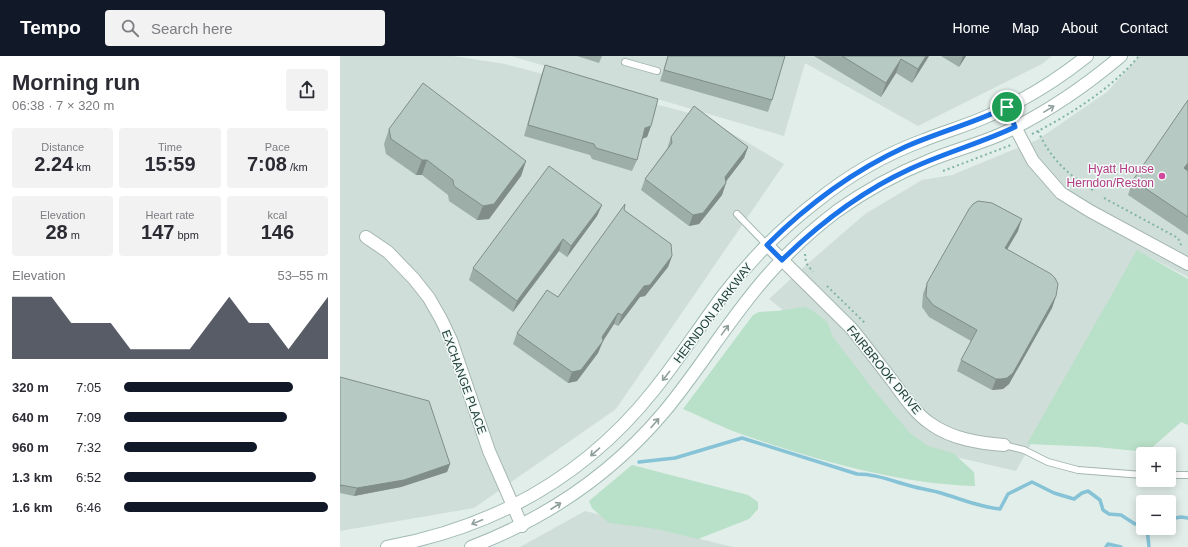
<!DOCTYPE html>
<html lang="en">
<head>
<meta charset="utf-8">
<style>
  :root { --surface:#fff; --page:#f2f2f3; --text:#2b2b33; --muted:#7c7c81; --accent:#111827 }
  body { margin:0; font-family:Arial,sans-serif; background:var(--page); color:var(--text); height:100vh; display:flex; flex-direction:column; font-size:15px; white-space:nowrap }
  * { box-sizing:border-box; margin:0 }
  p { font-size:13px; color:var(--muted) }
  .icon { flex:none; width:22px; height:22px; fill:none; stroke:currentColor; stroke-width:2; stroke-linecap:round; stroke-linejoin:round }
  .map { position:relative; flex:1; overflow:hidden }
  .side { display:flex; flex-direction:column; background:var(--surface); width:340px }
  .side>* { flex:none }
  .buttons { position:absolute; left:796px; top:391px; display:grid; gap:8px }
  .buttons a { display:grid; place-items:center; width:40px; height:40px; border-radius:4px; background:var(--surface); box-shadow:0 2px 10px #0003; font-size:20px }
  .pin { position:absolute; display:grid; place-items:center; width:34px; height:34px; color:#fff; margin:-17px; border:2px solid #fff; border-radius:50%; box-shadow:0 1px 4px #0007 }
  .round { display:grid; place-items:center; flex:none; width:42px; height:42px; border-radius:4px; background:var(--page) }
  .summary { display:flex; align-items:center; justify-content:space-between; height:68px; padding:0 12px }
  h1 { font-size:22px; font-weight:700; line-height:30px }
  .figures { display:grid; grid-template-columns:repeat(3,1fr); gap:6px; height:68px; padding:4px 12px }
  .figures div { display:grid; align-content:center; border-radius:4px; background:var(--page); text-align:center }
  .figures b { font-size:20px; font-weight:700 }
  .figures small { font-size:11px; font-weight:400 }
  .figures p { font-size:11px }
  .chart { height:112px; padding:8px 12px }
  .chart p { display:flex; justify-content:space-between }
  .chart svg { width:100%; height:72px; margin-top:4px; fill:var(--accent); opacity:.7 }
  ul { padding:0 12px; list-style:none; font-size:13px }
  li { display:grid; grid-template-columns:64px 48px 1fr; align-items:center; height:30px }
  li i { height:10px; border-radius:5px; background:var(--accent) }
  header { display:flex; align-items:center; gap:24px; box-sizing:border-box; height:56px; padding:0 20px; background:var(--accent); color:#fff }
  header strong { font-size:19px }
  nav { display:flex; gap:22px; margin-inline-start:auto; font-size:14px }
  .search { width:280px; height:36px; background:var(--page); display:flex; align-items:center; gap:10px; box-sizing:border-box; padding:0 14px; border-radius:4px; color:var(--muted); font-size:15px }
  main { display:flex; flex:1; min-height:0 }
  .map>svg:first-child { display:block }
  .built { fill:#d0ded9 }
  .green { fill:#b9e0c8 }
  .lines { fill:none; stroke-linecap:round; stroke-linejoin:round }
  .stream { stroke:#86c3d7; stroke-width:3.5 }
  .service-casing { stroke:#a4b6b2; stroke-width:8 }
  .minor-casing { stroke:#a4b6b2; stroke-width:14 }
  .secondary-casing { stroke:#a0bab3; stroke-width:14 }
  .path { stroke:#80b4a8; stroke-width:2; stroke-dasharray:2 3; stroke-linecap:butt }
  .service { stroke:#fff; stroke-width:6 }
  .minor { stroke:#fff; stroke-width:12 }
  .secondary { stroke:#fff; stroke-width:12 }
  .wall { fill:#9dada8 }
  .shaded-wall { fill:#808d88 }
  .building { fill:#b7c9c3; stroke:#808d88 }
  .oneway { stroke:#90a09d }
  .route-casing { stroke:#fff; stroke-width:8 }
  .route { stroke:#1a73e8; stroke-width:5 }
  .hotel-dot { fill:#d1479c; stroke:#f3faf7; stroke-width:1.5 }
  .labels { text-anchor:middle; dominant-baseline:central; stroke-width:3; stroke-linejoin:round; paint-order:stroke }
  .hotel-label { font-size:12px; fill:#b23c85; stroke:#f3faf7; text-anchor:end }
  .street-label { font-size:12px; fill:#20403b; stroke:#f3faf7 }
</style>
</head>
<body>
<header>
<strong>Tempo</strong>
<div class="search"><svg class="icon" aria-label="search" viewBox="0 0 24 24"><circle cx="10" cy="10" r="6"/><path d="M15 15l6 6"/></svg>Search here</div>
<nav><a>Home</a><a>Map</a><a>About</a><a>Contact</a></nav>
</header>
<main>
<section class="side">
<div class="summary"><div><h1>Morning run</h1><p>06:38 · 7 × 320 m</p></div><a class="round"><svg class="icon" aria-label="share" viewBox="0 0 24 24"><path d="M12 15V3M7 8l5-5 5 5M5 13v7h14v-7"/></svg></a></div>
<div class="figures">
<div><p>Distance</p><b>2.24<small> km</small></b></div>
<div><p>Time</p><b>15:59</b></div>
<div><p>Pace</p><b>7:08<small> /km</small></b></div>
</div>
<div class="figures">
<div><p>Elevation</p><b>28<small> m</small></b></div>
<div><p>Heart rate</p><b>147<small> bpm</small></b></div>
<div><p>kcal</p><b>146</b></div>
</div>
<div class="chart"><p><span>Elevation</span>53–55 m</p>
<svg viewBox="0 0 160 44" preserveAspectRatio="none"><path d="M0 44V6L10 6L20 6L30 22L40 22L50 22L60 38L70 38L80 38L90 38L100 22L110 6L120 22L130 22L140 38L150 22L160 6V44z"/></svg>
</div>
<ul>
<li><b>320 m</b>7:05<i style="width:83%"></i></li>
<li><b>640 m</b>7:09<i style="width:80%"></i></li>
<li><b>960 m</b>7:32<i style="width:65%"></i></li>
<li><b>1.3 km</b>6:52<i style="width:94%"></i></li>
<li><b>1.6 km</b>6:46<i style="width:100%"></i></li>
</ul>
</section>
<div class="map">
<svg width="848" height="491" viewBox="0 0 848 491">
  <rect width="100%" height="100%" fill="#e2eeea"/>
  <g class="built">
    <polygon points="0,0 113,0 165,8 364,61 444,108 276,353 134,452 0,475"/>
    <polygon points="171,0 712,0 702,8 578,70 465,7 444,80"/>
    <polygon points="799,0 848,0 848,221 798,195 676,415 568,390 486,288 429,243 466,209 525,158 582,124 612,119 697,84 767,36"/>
    <polygon points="245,455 393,491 180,491"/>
  </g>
  <g class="green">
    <polygon points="797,194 848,223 848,369 841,366 807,396 757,391 687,388"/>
    <path d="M464,251l8,3 15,12 6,15 39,51 38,45 18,13 25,7 21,19 1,14c-76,-2 -162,-27 -234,-52 -20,-7 -39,-17 -58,-25l70,-94 6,-3 18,-1z"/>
    <polygon points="292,409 408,439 418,446 418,453 409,463 358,483 317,473 269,467 252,452 249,445"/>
  </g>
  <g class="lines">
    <g class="stream">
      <path d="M299,406l36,-4 67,-20 115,36c19,0 35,7 54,12 10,3 20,4 30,7 20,6 38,14 59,16l8,-15 24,-12 22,11 20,6 8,-6 6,-2 12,9 3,10 6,4 12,1 14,9 8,-1"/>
      <polyline points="829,463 841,461 848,462"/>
      <polyline points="807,472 809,491"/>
      <polyline points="766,491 768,488 781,491"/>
    </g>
    <defs>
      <g id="service">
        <polyline points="285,6 317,15"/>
        <polyline points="667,51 675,71"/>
        <polyline points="397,158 427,189"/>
        <polyline points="664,389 684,394 708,406 738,414 803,419"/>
        <polyline points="829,419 848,419"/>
      </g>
      <g id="minor">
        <polyline points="675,71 693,105 721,137 750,155 848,208"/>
        <polyline points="26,181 48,196 74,223 89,242 101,263 111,284 149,395 182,470"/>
        <path d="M427,189l84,83c15,18 29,37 43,55 11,15 22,31 37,41 21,15 48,19 73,21"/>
      </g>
      <g id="secondary">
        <path d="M47,491c108,-20 198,-70 267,-157 25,-31 46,-64 70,-96 27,-35 58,-66 93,-93 32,-26 69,-47 107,-61 22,-9 45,-15 66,-25 35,-15 67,-35 97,-59"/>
        <path d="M131,491c76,-29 140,-72 193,-135 36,-43 65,-93 103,-136 21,-24 45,-46 70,-65 28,-20 59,-37 91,-50 23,-10 48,-16 71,-26 45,-20 84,-47 122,-79"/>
      </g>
    </defs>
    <use href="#service" class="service-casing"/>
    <use href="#minor" class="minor-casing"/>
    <use href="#secondary" class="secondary-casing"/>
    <g class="path">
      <path d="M698,75c13,29 31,44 56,60"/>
      <path d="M692,78c38,-19 80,-46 107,-78"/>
      <polyline points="603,115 671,89"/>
      <polyline points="764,142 838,182 842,191"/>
      <polyline points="465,198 466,207 473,216"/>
      <polyline points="487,230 525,267"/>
    </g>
    <use href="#service" class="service"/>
    <use href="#minor" class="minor"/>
    <use href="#secondary" class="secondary"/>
  </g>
  <g class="wall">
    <polygon points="237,0 262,0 259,7"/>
    <polygon points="328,0 445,0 432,44 428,56 320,25"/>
    <polygon points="474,0 589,0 572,27 556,17 541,41"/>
    <polygon points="601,0 626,0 619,11"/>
    <polygon points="205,9 311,70 307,81 302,83 297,104 292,115 252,103 250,99 184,80 201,20"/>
    <polygon points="49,73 186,105 181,120 149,163 137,164 109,145 108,139 82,119 76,119 46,98 44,88"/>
    <polygon points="331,81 408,91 404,102 386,125 386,127 382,139 359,168 349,170 301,134 305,123 327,93"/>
    <polygon points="848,114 848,179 788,139 793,124"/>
    <polygon points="262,149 257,160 227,201 219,195 173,256 129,224 133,212"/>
    <polygon points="284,154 332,200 328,211 305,240 300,241 278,270 274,268 263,285 258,297 237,325 228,327 173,288 177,277 218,241"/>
    <polygon points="678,175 667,193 716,240 712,252 669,328 663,333 652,334 617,315 621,304 631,285 589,261 582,251 583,238 587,227"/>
    <polygon points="0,321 110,408 107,416 61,431 14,440 0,437"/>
  </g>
  <g class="shaded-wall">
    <polygon points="586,0 589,0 572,27 578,13"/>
    <polygon points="623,0 626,0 619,11"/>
    <polygon points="561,3 556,17 541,41 546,27"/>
    <polygon points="311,70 307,81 301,83 305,72"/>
    <polygon points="408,91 404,102 381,132 385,121"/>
    <polygon points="82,104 87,104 82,119 76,119"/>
    <polygon points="186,105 181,120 149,163 137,164 143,150"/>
    <polygon points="848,107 848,114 839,127 844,112"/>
    <polygon points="386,127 382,139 359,168 349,170 353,159"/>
    <polygon points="262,149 257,160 227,201 231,190"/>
    <polygon points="682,163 678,175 661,204 665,192"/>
    <polygon points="223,183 219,195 173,256 177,245"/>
    <polygon points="332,200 328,211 305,240 300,241 278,270 282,259 304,230"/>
    <polygon points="716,240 712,252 669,328 663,333 652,334 656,323"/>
    <polygon points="278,257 274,268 261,288 263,285 258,297 237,325 228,327 232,316 262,281"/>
    <polygon points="110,408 107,416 61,431 14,440 17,432"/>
  </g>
  <g class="building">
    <polygon points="328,0 445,0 432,44 324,14"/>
    <polygon points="502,0 586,0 578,13 561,3 546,27"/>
    <polygon points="205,9 318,43 311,70 305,72 297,104 256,92 254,88 188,69"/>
    <polygon points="83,27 186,105 154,148 143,150 114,130 113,124 87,104 82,104 51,83 49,73"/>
    <polygon points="848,44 848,107 844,112 848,115 848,161 793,124"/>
    <polygon points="354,50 408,91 385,121 386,127 363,157 353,159 305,123 332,87 331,81"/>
    <polygon points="209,110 262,149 231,190 223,183 177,245 133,212"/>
    <polygon points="638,145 652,147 682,163 665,192 711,218 715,222 718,228 716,240 673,317 667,322 661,323 656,323 621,304 637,274 593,249 586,240 587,227 629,153 633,148"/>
    <polygon points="285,148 284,154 331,188 332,200 310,229 304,230 282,259 278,257 262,281 263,285 241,314 232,316 177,277 207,234 218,241"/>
    <polygon points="0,321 89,345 110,408 64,424 17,432 1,429 0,431"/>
  </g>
  <defs><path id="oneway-shaft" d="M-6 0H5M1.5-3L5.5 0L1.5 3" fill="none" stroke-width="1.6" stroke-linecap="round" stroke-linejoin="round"/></defs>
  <g class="oneway">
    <use href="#oneway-shaft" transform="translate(709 53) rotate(-31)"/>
    <use href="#oneway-shaft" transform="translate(385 274) rotate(-54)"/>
    <use href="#oneway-shaft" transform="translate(326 320) rotate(128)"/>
    <use href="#oneway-shaft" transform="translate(315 367) rotate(-49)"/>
    <use href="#oneway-shaft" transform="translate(255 396) rotate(139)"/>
    <use href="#oneway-shaft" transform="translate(216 450) rotate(-33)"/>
    <use href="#oneway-shaft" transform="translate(137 466) rotate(158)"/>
  </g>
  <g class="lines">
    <defs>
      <path id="route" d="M667,51l8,20c-34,16 -71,26 -105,42 -48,22 -90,54 -128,91l-15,-15c40,-40 86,-74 138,-98 34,-15 69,-24 102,-40z"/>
    </defs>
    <use href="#route" class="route-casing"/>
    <use href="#route" class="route"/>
  </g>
  <circle class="hotel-dot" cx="822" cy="120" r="4"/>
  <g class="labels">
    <g class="hotel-label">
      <text x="814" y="113">Hyatt House<tspan x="814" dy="14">Herndon/Reston</tspan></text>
    </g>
    <g class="street-label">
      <text transform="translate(373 257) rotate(-53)">HERNDON PARKWAY</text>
      <text transform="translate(544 314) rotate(51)">FAIRBROOK DRIVE</text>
      <text transform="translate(124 326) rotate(70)">EXCHANGE PLACE</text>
    </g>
  </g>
</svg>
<div class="buttons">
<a>+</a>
<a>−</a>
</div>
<div class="pin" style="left:667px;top:51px;background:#1e9e55"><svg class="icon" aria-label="arrive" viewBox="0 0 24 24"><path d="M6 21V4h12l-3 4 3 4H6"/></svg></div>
</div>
</main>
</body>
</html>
